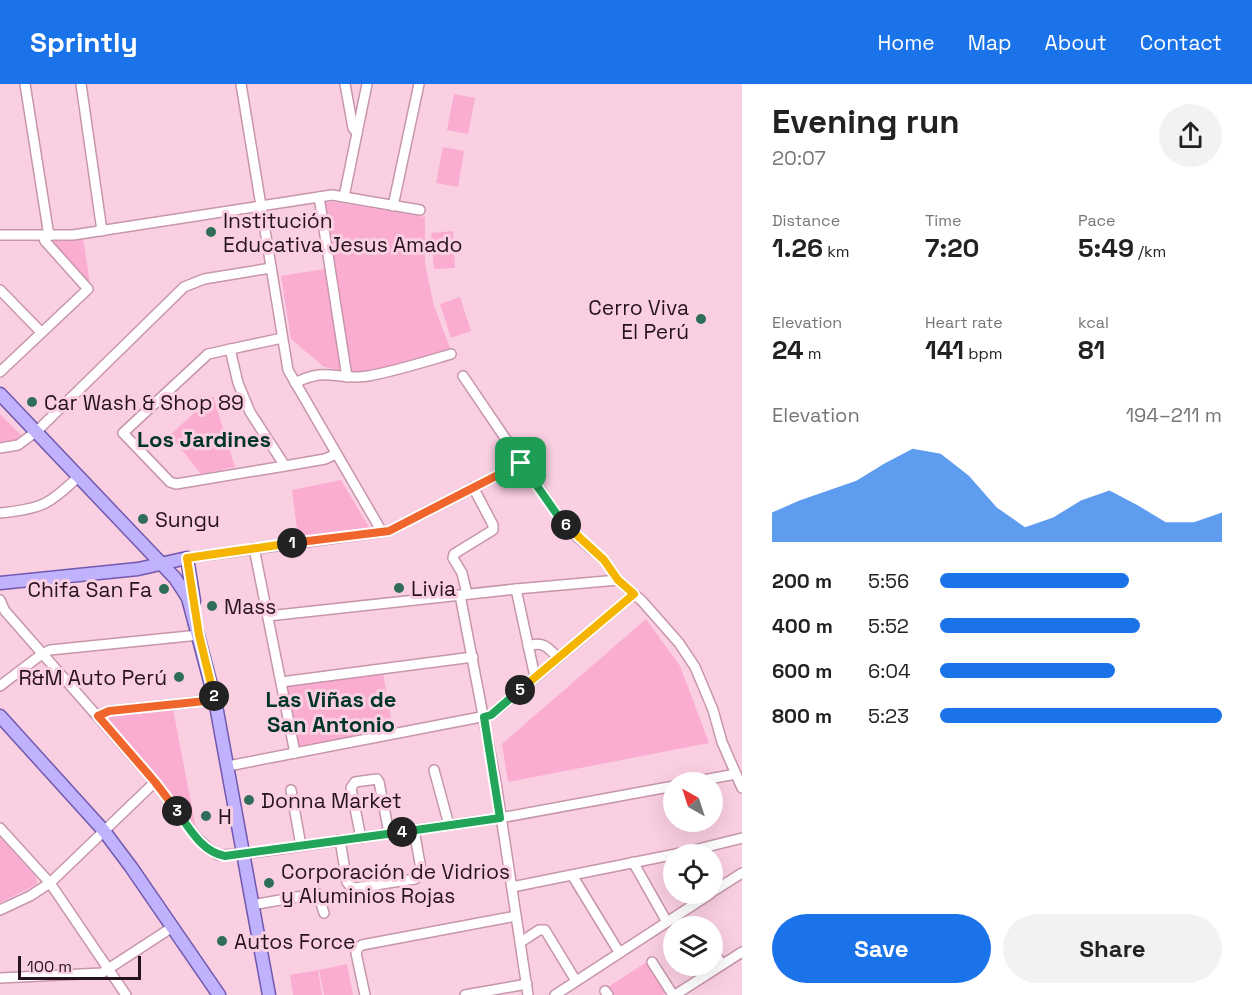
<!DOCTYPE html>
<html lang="en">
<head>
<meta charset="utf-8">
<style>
  :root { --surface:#fff; --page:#f2f2f2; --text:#222; --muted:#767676; --accent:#1a73e8 }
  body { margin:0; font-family:"Space Grotesk",sans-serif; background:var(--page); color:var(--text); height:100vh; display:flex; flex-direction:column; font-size:22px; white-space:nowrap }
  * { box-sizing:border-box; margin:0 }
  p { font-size:20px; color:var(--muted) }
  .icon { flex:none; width:33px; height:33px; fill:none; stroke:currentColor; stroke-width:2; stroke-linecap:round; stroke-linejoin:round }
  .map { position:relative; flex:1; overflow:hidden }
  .sheet { display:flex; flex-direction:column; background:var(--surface); width:510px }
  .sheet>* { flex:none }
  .needle { width:39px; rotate:321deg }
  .buttons { position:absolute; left:663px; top:688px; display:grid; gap:12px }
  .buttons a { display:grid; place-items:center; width:60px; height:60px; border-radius:50%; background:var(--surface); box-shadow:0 6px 24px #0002; font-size:30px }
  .scale { position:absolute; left:18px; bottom:15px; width:123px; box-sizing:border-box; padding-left:6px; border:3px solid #26131c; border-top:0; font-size:16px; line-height:21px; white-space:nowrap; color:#26131c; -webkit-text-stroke:4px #facfe2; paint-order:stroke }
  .pin { position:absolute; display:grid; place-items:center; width:51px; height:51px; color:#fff; margin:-26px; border-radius:12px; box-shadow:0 3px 9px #0006 }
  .km { position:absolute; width:30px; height:30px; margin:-15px; border-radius:50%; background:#222; color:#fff; font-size:16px; line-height:30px; text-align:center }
  .round { display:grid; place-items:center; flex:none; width:63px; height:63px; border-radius:32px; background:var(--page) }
  .overview { display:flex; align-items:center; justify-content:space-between; height:102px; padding:0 30px }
  h1 { font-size:33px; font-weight:700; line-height:45px }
  .figures { display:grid; grid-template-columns:repeat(3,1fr); gap:9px; height:102px; padding:6px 30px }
  .figures div { display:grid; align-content:center }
  .figures b { font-size:26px; font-weight:700 }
  .figures small { font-size:16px; font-weight:400 }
  .figures p { font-size:16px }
  .chart { height:168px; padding:12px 30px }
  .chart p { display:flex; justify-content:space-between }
  .chart svg { width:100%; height:108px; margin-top:6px; fill:var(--accent); opacity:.7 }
  .primary-button { display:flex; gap:12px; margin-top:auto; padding:12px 30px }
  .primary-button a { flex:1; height:69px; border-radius:36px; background:var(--accent); color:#fff; font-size:24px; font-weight:700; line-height:69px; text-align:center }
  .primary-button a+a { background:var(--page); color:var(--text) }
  ul { padding:0 30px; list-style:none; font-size:20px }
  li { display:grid; grid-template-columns:96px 72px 1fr; align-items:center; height:45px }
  li i { height:15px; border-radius:8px; background:var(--accent) }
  header { display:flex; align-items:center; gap:36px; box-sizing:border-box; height:84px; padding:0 30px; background:var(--accent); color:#fff }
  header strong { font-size:28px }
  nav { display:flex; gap:33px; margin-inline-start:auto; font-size:21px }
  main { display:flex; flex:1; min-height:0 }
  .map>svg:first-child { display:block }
  .green { fill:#fbacd1 }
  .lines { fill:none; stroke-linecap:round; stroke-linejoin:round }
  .minor-casing { stroke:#c795ac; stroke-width:12 }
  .major-casing { stroke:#7059ae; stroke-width:15 }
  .minor { stroke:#fff; stroke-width:9 }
  .major { stroke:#c1b2fd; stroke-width:12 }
  .split-1-casing { stroke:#fff; stroke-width:12 }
  .split-2-casing { stroke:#fff; stroke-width:12 }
  .split-3-casing { stroke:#fff; stroke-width:12 }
  .split-4-casing { stroke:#fff; stroke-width:12 }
  .split-5-casing { stroke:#fff; stroke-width:12 }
  .split-6-casing { stroke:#fff; stroke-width:12 }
  .split-7-casing { stroke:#fff; stroke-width:12 }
  .split-1 { stroke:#f0652b; stroke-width:8 }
  .split-2 { stroke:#f5b400; stroke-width:8 }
  .split-3 { stroke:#f0652b; stroke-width:8 }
  .split-4 { stroke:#22a559; stroke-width:8 }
  .split-5 { stroke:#22a559; stroke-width:8 }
  .split-6 { stroke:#f5b400; stroke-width:8 }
  .split-7 { stroke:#22a559; stroke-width:8 }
  .poi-dot { fill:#2f6d59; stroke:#facfe2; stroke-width:2 }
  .labels { text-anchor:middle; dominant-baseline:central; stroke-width:6; stroke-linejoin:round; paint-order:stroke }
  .poi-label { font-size:21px; fill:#26131c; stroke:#facfe2; text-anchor:start }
  .neighbourhood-label { font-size:22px; font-weight:bold; fill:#003628; stroke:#facfe2 }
</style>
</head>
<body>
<header>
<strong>Sprintly</strong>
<nav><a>Home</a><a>Map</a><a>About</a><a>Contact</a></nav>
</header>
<main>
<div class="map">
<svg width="742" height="911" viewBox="0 0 742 911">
  <rect width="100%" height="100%" fill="#facfe2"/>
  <g class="green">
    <polygon points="454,10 475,14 468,50 447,46"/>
    <polygon points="443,63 464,67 458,103 436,99"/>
    <path d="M334,118l91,15v47l9,42 16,42c-34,11 -66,23 -102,24l-26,-169z"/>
    <polygon points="453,147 455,184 434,185 431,149"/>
    <polygon points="83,154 90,200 46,156"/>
    <polygon points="325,185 342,285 341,286 324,283 291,255 281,192"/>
    <polygon points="460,213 471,247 451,254 440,220"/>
    <polygon points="213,312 235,383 201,390 170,351"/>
    <polygon points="0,330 21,351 14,357 0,359"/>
    <polygon points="341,396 369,443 359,447 298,453 292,406"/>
    <polygon points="646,535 680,582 709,659 508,698 502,660"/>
    <polygon points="383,589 393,646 297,663 286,600"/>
    <polygon points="173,625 196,745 154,691 106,636 110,631"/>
    <polygon points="0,753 36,793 37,800 0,819"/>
    <polygon points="647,878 666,909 663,911 613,911 608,903"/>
    <polygon points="347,880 353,911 324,911 319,886"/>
    <polygon points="318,886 322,911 293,911 290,891"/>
  </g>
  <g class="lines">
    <defs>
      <g id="minor">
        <polyline points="25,0 49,152"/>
        <polyline points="81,0 102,147"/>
        <polyline points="241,0 288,286 382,448"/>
        <polyline points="345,0 353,44 357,49"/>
        <polyline points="319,113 347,293"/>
        <polyline points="344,113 367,0"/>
        <polyline points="393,122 419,0"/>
        <polyline points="0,151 73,151 332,111 420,126"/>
        <polyline points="0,206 41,248"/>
        <polyline points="282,254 208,270 123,349 170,398 176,400 285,382 325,375 336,370"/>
        <polyline points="230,265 238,299 250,328 285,382"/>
        <polyline points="0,288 88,205 45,157 43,152"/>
        <polyline points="463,292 556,429 575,451 604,476 618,496 642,517 679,559 695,583 713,626 722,658 742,704"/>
        <path d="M295,299c32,-17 42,-2 73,-7 28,-5 56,-14 83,-22"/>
        <polyline points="0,364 18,361 37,347 184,203 204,195 271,184"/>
        <path d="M0,429c41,-4 49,-8 79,-37"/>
        <polyline points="254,464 295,669"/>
        <polyline points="187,474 389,447 521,379"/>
        <polyline points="516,505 535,593"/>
        <polyline points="467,510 462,489 453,474 454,470 493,446 493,441 473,403"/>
        <polyline points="460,511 496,699 528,911"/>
        <polyline points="0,516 5,527 155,698 196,753 208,764 218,771 244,770 500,734 674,702"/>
        <polyline points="268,532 516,505 618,496"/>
        <path d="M528,562c15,-5 20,1 30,12"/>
        <polyline points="281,598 473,573"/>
        <polyline points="0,602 42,570 50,566 199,551"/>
        <polyline points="98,632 109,627 215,616"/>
        <polyline points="228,682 491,631 634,510"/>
        <polyline points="434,686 449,741"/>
        <polyline points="687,699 736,690"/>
        <polyline points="291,706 301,762"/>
        <polyline points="0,744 50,799 126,911"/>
        <polyline points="361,754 351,704 355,698 377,695 379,698 389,749"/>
        <polyline points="340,756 347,798 350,802 355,804 415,795 420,791 421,785 414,746"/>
        <polyline points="633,778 667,838"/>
        <polyline points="572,791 619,868"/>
        <polyline points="512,803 686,768 742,754"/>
        <polyline points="712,808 742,789"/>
        <polyline points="252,821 314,810 318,810 324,829"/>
        <polyline points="0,826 30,812 50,799 155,698"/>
        <polyline points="521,858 539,846 545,846 576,897"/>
        <polyline points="712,866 722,880"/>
        <polyline points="652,878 673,911"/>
        <polyline points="0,894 102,889 171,844"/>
        <polyline points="605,907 608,911"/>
        <polyline points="365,911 356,869 358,864 362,861 516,832"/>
        <polyline points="465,911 527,900"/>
        <polyline points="555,911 710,810"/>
        <polyline points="675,911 742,868"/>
      </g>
      <g id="major">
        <polyline points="0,310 175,494 188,514 215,616 269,911"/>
        <polyline points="0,499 138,485 187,474 194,517"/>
        <polyline points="0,632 104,747 131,783 219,911"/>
      </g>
    </defs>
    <use href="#minor" class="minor-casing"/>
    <use href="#major" class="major-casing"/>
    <use href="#minor" class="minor"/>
    <use href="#major" class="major"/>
  </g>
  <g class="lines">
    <defs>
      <polyline id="split-1" points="292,459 389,447 521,379"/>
      <polyline id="split-2" points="214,612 199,551 187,474 292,459"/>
      <polyline id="split-3" points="177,727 155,698 98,632 109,627 215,616 214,612"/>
      <path id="split-4" d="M177,727c12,17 25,41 48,45l177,-24"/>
      <polyline id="split-5" points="402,748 500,734 484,633 491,631 520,606"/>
      <polyline id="split-6" points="520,606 634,510 618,496 604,476 566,441"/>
      <polyline id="split-7" points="521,379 556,429 566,441"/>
    </defs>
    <use href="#split-1" class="split-1-casing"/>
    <use href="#split-2" class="split-2-casing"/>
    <use href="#split-3" class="split-3-casing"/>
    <use href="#split-4" class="split-4-casing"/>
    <use href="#split-5" class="split-5-casing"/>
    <use href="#split-6" class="split-6-casing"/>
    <use href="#split-7" class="split-7-casing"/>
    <use href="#split-1" class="split-1"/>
    <use href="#split-2" class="split-2"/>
    <use href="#split-3" class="split-3"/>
    <use href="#split-4" class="split-4"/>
    <use href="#split-5" class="split-5"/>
    <use href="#split-6" class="split-6"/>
    <use href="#split-7" class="split-7"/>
  </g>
  <g class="poi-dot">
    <circle cx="211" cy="148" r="6"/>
    <circle cx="701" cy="235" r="6"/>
    <circle cx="32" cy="318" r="6"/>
    <circle cx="143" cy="435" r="6"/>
    <circle cx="399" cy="504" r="6"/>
    <circle cx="164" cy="505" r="6"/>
    <circle cx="212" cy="522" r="6"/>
    <circle cx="179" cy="593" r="6"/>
    <circle cx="249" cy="716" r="6"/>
    <circle cx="206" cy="732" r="6"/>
    <circle cx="269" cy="799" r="6"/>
    <circle cx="222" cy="857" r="6"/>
  </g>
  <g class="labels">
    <g class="poi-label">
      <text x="223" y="136">Institución<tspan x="223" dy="24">Educativa Jesus Amado</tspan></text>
      <text x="689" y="223" text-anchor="end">Cerro Viva<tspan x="689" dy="24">El Perú</tspan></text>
      <text x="44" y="318">Car Wash &amp; Shop 89</text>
      <text x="155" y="435">Sungu</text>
      <text x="411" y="504">Livia</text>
      <text x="152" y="505" text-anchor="end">Chifa San Fa</text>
      <text x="224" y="522">Mass</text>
      <text x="167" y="593" text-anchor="end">R&amp;M Auto Perú</text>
      <text x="261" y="716">Donna Market</text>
      <text x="218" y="732">H</text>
      <text x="281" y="787">Corporación de Vidrios<tspan x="281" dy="24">y Aluminios Rojas</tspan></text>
      <text x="234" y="857">Autos Force</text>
    </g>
    <g class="neighbourhood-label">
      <text x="204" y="355">Los Jardines</text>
      <text x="331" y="615">Las Viñas de<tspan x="331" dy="25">San Antonio</tspan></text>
    </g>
  </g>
</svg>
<div class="buttons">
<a><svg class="needle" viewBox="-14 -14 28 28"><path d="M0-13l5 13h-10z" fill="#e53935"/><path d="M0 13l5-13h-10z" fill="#767676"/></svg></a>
<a><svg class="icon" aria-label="locate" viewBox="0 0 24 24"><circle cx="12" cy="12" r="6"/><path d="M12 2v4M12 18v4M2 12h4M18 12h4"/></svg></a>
<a><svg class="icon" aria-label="layers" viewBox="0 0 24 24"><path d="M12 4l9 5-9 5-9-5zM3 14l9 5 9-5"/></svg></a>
</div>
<div class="scale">100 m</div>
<div class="pin" style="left:521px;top:379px;background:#1e9e55"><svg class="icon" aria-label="arrive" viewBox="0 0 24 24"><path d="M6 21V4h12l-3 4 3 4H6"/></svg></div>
<b class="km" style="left:292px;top:459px">1</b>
<b class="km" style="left:214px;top:612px">2</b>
<b class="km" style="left:177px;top:727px">3</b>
<b class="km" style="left:402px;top:748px">4</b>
<b class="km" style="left:520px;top:606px">5</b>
<b class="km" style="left:566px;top:441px">6</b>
</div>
<section class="sheet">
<div class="overview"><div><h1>Evening run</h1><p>20:07</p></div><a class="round"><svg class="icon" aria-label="share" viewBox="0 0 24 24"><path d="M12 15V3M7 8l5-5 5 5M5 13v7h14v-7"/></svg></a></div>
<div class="figures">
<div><p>Distance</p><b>1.26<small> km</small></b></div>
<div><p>Time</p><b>7:20</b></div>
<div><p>Pace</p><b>5:49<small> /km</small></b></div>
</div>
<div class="figures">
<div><p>Elevation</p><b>24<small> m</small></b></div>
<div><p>Heart rate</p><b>141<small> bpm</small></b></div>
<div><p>kcal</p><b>81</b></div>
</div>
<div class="chart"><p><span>Elevation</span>194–211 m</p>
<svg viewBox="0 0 160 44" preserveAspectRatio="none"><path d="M0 44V32L10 27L20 23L30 19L40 12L50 6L60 8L70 17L80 30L90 38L100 34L110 27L120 23L130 29L140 36L150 36L160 32V44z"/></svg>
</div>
<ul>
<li><b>200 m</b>5:56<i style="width:67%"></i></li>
<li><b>400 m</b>5:52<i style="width:71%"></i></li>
<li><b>600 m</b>6:04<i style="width:62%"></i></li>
<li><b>800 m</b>5:23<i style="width:100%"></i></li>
</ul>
<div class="primary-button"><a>Save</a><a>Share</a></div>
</section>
</main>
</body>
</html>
